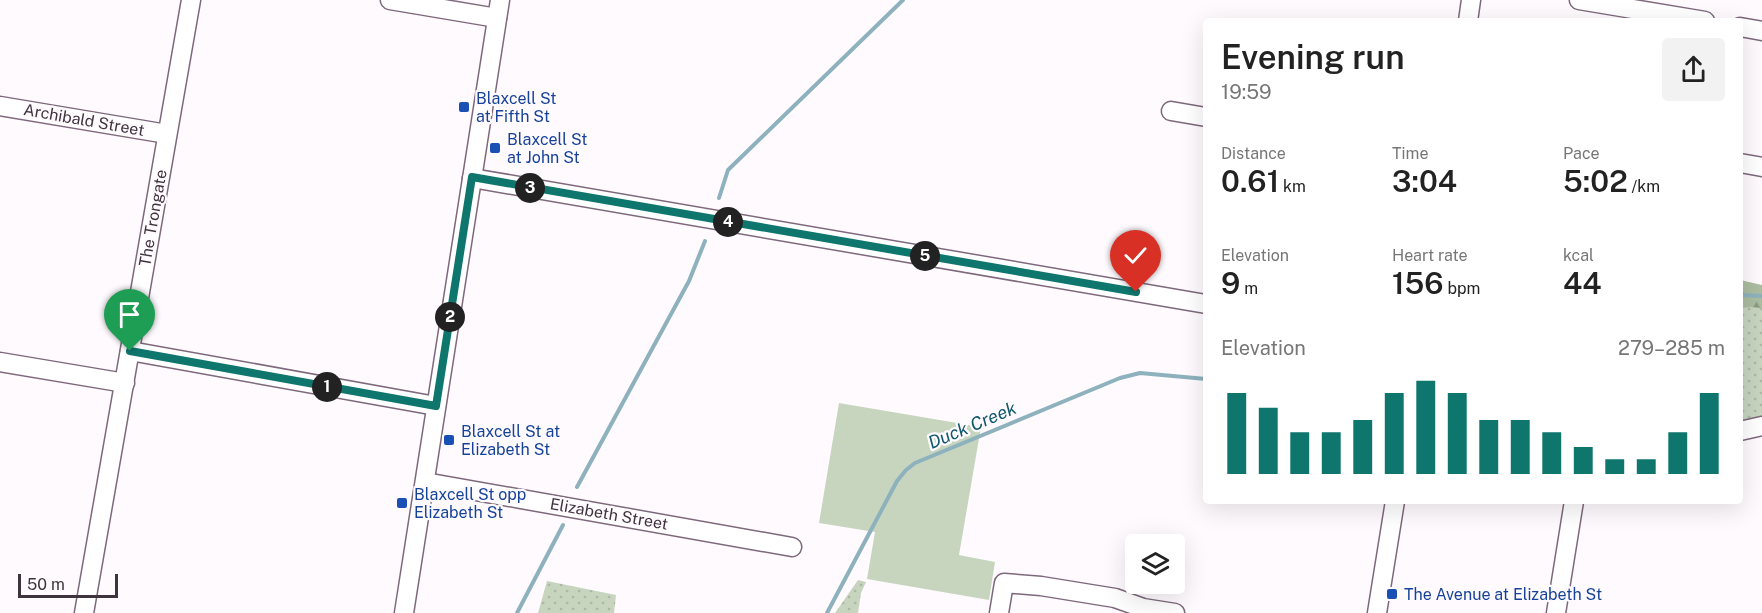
<!DOCTYPE html>
<html lang="en">
<head>
<meta charset="utf-8">
<style>
  :root { --surface:#fff; --page:#f2f2f2; --text:#222; --muted:#767676; --accent:#0f766e }
  body { margin:0; font-family:"Public Sans",sans-serif; background:var(--page); color:var(--text); height:100vh; display:flex; flex-direction:column; font-size:22px; white-space:nowrap }
  * { box-sizing:border-box; margin:0 }
  p { font-size:20px; color:var(--muted) }
  .icon { flex:none; width:33px; height:33px; fill:none; stroke:currentColor; stroke-width:2; stroke-linecap:round; stroke-linejoin:round }
  .map { position:relative; flex:1; overflow:hidden }
  .sheet { position:absolute; left:1203px; top:18px; width:540px; height:486px; display:flex; flex-direction:column; background:var(--surface); border-radius:6px; box-shadow:0 6px 24px #0002 }
  .sheet>* { flex:none }
  .controls { position:absolute; left:1125px; top:534px; display:grid; gap:12px }
  .controls a { display:grid; place-items:center; width:60px; height:60px; border-radius:6px; background:var(--surface); box-shadow:0 6px 24px #0002; font-size:30px }
  .scale { position:absolute; left:18px; bottom:15px; width:100px; box-sizing:border-box; padding-left:6px; border:3px solid #3e343d; border-top:0; font-size:16px; line-height:21px; white-space:nowrap; color:#3e343d; -webkit-text-stroke:4px #fffafe; paint-order:stroke }
  .pin { position:absolute; display:grid; place-items:center; width:51px; height:51px; color:#fff; margin:-62px -26px; border-radius:50% 50% 50% 0; rotate:-45deg; box-shadow:0 0 6px #0007 }
  .pin .icon { rotate:45deg }
  .km { position:absolute; width:30px; height:30px; margin:-15px; border-radius:50%; background:#222; color:#fff; font-size:16px; line-height:30px; text-align:center }
  .round { display:grid; place-items:center; flex:none; width:63px; height:63px; border-radius:6px; background:var(--page) }
  .summary { display:flex; align-items:center; justify-content:space-between; height:102px; padding:0 18px }
  h1 { font-size:33px; font-weight:600; line-height:45px }
  .metrics { display:grid; grid-template-columns:repeat(3,1fr); gap:9px; height:102px; padding:6px 18px }
  .metrics div { display:grid; align-content:center }
  .metrics b { font-size:30px; font-weight:600 }
  .metrics small { font-size:16px; font-weight:400 }
  .metrics p { font-size:16px }
  .chart { height:168px; padding:12px 18px }
  .chart p { display:flex; justify-content:space-between }
  .chart svg { width:100%; height:108px; margin-top:6px; stroke:var(--accent); stroke-width:6 }
  .map>svg:first-child { display:block }
  .grass { fill:#c7d5bf }
  .forest { fill:url(#forest-firs) }
  .park { fill:url(#park-dots) }
  .lines { fill:none; stroke-linecap:round; stroke-linejoin:round }
  .stream { stroke:#8db2be; stroke-width:4 }
  .minor-casing { stroke:#7e687c; stroke-width:21 }
  .minor { stroke:#fff; stroke-width:18 }
  .route-casing { stroke:#fff; stroke-width:12 }
  .route { stroke:#0f766e; stroke-width:8 }
  .transit-dot { fill:#1a4fb4; stroke:#fffafe; stroke-width:2 }
  .labels { text-anchor:middle; dominant-baseline:central; stroke-width:4.5; stroke-linejoin:round; paint-order:stroke }
  .transit-label { font-size:16px; fill:#164399; stroke:#fffafe; text-anchor:start }
  .street-label { font-size:16px; fill:#3e343d; stroke:#fffafe }
  .water-label { font-size:18px; font-style:italic; fill:#0f596c; stroke:#fffafe }
</style>
</head>
<body>
<div class="map">
<svg width="1762" height="613" viewBox="0 0 1762 613">
  <defs>
    <pattern id="forest-firs" width="22" height="20" patternUnits="userSpaceOnUse" patternTransform="scale(1.5)"><rect width="22" height="20" fill="#abbda1"/><path d="M5 1l3.5 6h-7zM16 11l3.5 6h-7z" fill="#8d9a84"/></pattern>
    <pattern id="park-dots" width="8" height="8" patternUnits="userSpaceOnUse" patternTransform="scale(1.5)"><rect width="8" height="8" fill="#c7d5bf"/><path d="M2 2h.1M6 6h.1" fill="none" stroke="#acb7a5" stroke-width="1.8" stroke-linecap="round"/></pattern>
  </defs>
  <rect width="100%" height="100%" fill="#fffafe"/>
  <polygon class="grass" points="839,403 981,427 959,555 995,562 989,600 867,579 875,532 819,523"/>
  <polygon class="forest" points="1740,280 1762,285 1762,327 1740,321"/>
  <g class="park">
    <polygon points="1750,307 1762,308 1762,423 1740,427 1740,308"/>
    <polygon points="858,580 866,582 861,593 858,613 835,613"/>
    <polygon points="547,581 616,595 614,613 538,613"/>
  </g>
  <g class="lines">
    <g class="stream">
      <polyline points="719,198 728,170 903,0"/>
      <polyline points="1740,295 1762,296"/>
      <polyline points="577,487 689,281 705,241"/>
      <polyline points="517,613 563,525"/>
      <polyline points="827,613 897,481 906,470 915,463 1120,378 1140,373 1206,379"/>
    </g>
    <defs>
      <g id="minor">
        <polyline points="390,0 497,18"/>
        <polyline points="1579,0 1705,21"/>
        <polyline points="1468,21 1471,0"/>
        <polyline points="1740,27 1762,31"/>
        <polyline points="0,106 167,134"/>
        <polyline points="1171,111 1206,117"/>
        <polyline points="1740,163 1762,167"/>
        <polyline points="472,178 1206,304"/>
        <polyline points="130,351 436,406"/>
        <polyline points="0,362 125,383"/>
        <polyline points="1740,431 1762,426"/>
        <polyline points="425,482 792,547"/>
        <polyline points="84,613 191,0"/>
        <polyline points="404,613 500,0"/>
        <polyline points="999,613 1004,583 1041,586 1115,598 1143,608 1175,613"/>
        <polyline points="1377,613 1395,501"/>
        <polyline points="1556,613 1574,501"/>
      </g>
    </defs>
    <use href="#minor" class="minor-casing"/>
    <use href="#minor" class="minor"/>
  </g>
  <g class="lines">
    <defs>
      <polyline id="route" points="130,351 436,406 472,177 1136,292"/>
    </defs>
    <use href="#route" class="route-casing"/>
    <use href="#route" class="route"/>
  </g>
  <g class="transit-dot">
    <rect x="458" y="101" width="12" height="12" rx="3"/>
    <rect x="489" y="142" width="12" height="12" rx="3"/>
    <rect x="443" y="434" width="12" height="12" rx="3"/>
    <rect x="396" y="497" width="12" height="12" rx="3"/>
    <rect x="1386" y="588" width="12" height="12" rx="3"/>
  </g>
  <g class="labels">
    <g class="transit-label">
      <text x="476" y="98">Blaxcell St<tspan x="476" dy="18">at Fifth St</tspan></text>
      <text x="507" y="139">Blaxcell St<tspan x="507" dy="18">at John St</tspan></text>
      <text x="461" y="431">Blaxcell St at<tspan x="461" dy="18">Elizabeth St</tspan></text>
      <text x="414" y="494">Blaxcell St opp<tspan x="414" dy="18">Elizabeth St</tspan></text>
      <text x="1404" y="594">The Avenue at Elizabeth St</text>
    </g>
    <g class="street-label">
      <text transform="translate(84 120) rotate(10)">Archibald Street</text>
      <text transform="translate(153 218) rotate(-80)">The Trongate</text>
      <text transform="translate(609 514) rotate(10)">Elizabeth Street</text>
    </g>
    <g class="water-label">
      <text transform="translate(972 425) rotate(-23)">Duck Creek</text>
    </g>
  </g>
</svg>
<div class="controls">
<a><svg class="icon" aria-label="layers" viewBox="0 0 24 24"><path d="M12 4l9 5-9 5-9-5zM3 14l9 5 9-5"/></svg></a>
</div>
<div class="scale">50 m</div>
<div class="pin" style="left:130px;top:351px;background:#1e9e55"><svg class="icon" aria-label="arrive" viewBox="0 0 24 24"><path d="M6 21V4h12l-3 4 3 4H6"/></svg></div>
<div class="pin" style="left:1136px;top:292px;background:#d93025"><svg class="icon" aria-label="check" viewBox="0 0 24 24"><path d="M5 12l5 5 9-10"/></svg></div>
<b class="km" style="left:327px;top:387px">1</b>
<b class="km" style="left:450px;top:317px">2</b>
<b class="km" style="left:530px;top:188px">3</b>
<b class="km" style="left:728px;top:222px">4</b>
<b class="km" style="left:925px;top:256px">5</b>
<section class="sheet">
<div class="summary"><div><h1>Evening run</h1><p>19:59</p></div><a class="round"><svg class="icon" aria-label="share" viewBox="0 0 24 24"><path d="M12 15V3M7 8l5-5 5 5M5 13v7h14v-7"/></svg></a></div>
<div class="metrics">
<div><p>Distance</p><b>0.61<small> km</small></b></div>
<div><p>Time</p><b>3:04</b></div>
<div><p>Pace</p><b>5:02<small> /km</small></b></div>
</div>
<div class="metrics">
<div><p>Elevation</p><b>9<small> m</small></b></div>
<div><p>Heart rate</p><b>156<small> bpm</small></b></div>
<div><p>kcal</p><b>44</b></div>
</div>
<div class="chart"><p><span>Elevation</span>279–285 m</p>
<svg viewBox="0 0 160 44" preserveAspectRatio="none"><path d="M5 44V11M15 44V17M25 44V27M35 44V27M45 44V22M55 44V11M65 44V6M75 44V11M85 44V22M95 44V22M105 44V27M115 44V33M125 44V38M135 44V38M145 44V27M155 44V11"/></svg>
</div>
</section>
</div>
</body>
</html>
